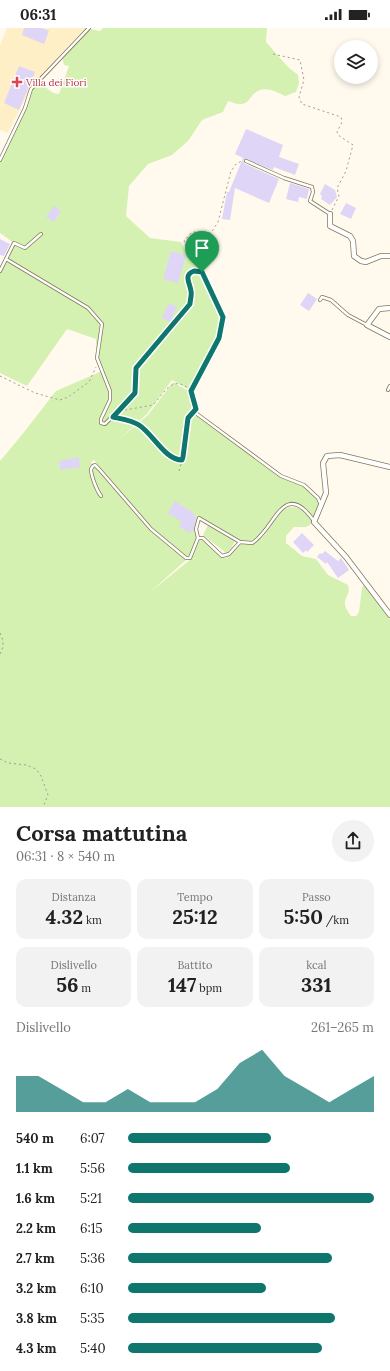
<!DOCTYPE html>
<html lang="it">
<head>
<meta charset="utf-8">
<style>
  :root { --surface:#fff; --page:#f2f2f2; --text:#222; --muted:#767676; --accent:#0f766e }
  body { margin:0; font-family:Lora,serif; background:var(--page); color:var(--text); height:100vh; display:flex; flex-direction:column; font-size:15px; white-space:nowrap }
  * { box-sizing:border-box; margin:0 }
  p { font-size:13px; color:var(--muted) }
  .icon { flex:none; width:22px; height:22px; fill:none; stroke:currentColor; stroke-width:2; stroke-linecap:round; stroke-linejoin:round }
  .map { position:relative; height:779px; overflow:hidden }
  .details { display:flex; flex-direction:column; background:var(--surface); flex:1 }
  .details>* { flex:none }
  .buttons { position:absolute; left:334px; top:12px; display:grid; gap:8px }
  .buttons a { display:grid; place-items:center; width:44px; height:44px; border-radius:50%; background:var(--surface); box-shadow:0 2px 6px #0003; font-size:20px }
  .pin { position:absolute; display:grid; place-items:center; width:34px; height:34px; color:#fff; margin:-41px -17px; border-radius:50% 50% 50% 0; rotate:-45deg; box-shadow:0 0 4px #0007 }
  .pin .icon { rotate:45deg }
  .round { display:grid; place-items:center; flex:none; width:42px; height:42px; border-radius:21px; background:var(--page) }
  .summary { display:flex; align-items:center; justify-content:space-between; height:68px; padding:0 16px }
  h1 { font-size:22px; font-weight:700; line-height:30px }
  .metrics { display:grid; grid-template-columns:repeat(3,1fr); gap:6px; height:68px; padding:4px 16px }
  .metrics div { display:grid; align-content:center; border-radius:10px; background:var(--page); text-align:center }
  .metrics b { font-size:20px; font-weight:700 }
  .metrics small { font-size:11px; font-weight:400 }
  .metrics p { font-size:11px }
  .chart { height:112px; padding:8px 16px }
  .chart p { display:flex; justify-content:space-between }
  .chart svg { width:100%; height:72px; margin-top:4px; fill:var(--accent); opacity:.7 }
  ul { padding:0 16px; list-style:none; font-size:13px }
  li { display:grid; grid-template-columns:64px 48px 1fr; align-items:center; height:30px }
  li i { height:10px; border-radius:5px; background:var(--accent) }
  .status { display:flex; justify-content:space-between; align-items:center; height:28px; padding:0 20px; background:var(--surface); direction:ltr }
  .status svg { height:11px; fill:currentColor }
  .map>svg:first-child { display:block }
  .built { fill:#feefc7 }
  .green { fill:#d5f1b2 }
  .building { fill:#dfd5f6 }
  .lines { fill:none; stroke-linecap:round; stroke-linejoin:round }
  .lane-casing { stroke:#817759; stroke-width:4 }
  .street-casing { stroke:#817759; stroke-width:6 }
  .path { stroke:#a19c90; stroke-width:1; stroke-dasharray:2 3; stroke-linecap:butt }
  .lane { stroke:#fff; stroke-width:2.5 }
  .street { stroke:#fff; stroke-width:4.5 }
  .route-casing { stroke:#fff; stroke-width:8 }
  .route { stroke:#0f766e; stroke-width:5 }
  .health-dot { fill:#e0444e; stroke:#fff; stroke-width:1.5 }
  .labels { text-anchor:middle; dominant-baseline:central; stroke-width:3; stroke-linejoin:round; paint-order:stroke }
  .health-label { font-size:10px; fill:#be3a42; stroke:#fff; text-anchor:start }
</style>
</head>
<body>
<div class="status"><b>06:31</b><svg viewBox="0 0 49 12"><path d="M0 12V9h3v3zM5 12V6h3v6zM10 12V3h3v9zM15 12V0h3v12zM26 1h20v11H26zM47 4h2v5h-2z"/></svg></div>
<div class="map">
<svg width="390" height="779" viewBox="0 0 390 779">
  <rect width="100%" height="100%" fill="#fffaed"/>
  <polygon class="built" points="7,0 85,0 32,57 8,105 0,102 0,17"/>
  <g class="green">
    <path d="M85,0l15,3 3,-3h164l-1,14 22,25 10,8 1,8 -3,9 -11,4c-12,-6 -24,-12 -34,1 -3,4 -5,7 -10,7 -4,1 -9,-2 -13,-3l-5,11 -21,8 -14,21 -16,14 -24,9 -19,22 -3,30 24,22 31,4 5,10 5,4 30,62 -5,21 -26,51 -18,-10 -25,34 -29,26 30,-25 25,-33 17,10 6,22 84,63 23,9 14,13 3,8 -6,12c-31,-44 -41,10 -63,22l-11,-1 -41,-24 -4,12 2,11 -8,18h-2l-35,-29 -58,-68 -3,2 59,68 36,30 -37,33 42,-34 8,-19 3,-1 19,19h5l15,-14c24,2 27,-17 40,-34 17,-7 22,-1 32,13l-7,4h-12l-8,9v7l16,13 14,3 12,16 20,10c4,14 -11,13 3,31h5l3,-4 3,-24 2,-3 26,35v187h-390v-346l21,-25 35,-45 46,-20 -5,-13 -1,-19 -29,-10 -40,57 -27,-13v-102l14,-28 -14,-10v-73l25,-52 6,-19 8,-7 14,11 6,1 10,-28 -5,-1 -2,-8z"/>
    <polygon points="208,497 235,513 231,521 226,525 203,507"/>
  </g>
  <g class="building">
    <polygon points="24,0 42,0 49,3 44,16 22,7"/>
    <polygon points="19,38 35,44 19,82 4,75"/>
    <polygon points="246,101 283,117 279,129 299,136 295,147 274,139 273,142 245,131 243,133 245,136 279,151 269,175 235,160 230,192 222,191 227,164 229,164 243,130 235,126"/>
    <polygon points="290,155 309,161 307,171 299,169 298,174 286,171"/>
    <polygon points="325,156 335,162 337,169 330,177 321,171 322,168 320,166"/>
    <polygon points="346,175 356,180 351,191 340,186"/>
    <polygon points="54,178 61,183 54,194 46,189"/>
    <polygon points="0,211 10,216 4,228 0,227"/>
    <polygon points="171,223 186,227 178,255 163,251"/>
    <polygon points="308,265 317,271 309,283 300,277"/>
    <polygon points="169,275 177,279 170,294 162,290"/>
    <polygon points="79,429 80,439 60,442 59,433"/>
    <polygon points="175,473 195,486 194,488 196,490 194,503 192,502 190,505 179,499 182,494 168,485"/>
    <polygon points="302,505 314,517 307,524 306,522 303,525 293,514"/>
    <polygon points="325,523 338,533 341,530 349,542 338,550 327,534 326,536 317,529 320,525 322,526"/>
  </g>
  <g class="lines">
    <defs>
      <g id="lane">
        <polyline points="0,132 25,80 31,61 89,0"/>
        <polyline points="246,133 284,150 312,159 313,164 310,173 330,186"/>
        <path d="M6,231l82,49 14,16 -5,34 13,33v9l-9,19v4l4,1 30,-31 1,-25 54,-64c0,-3 2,-9 1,-13 -1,-8 -6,-10 0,-18l11,-1 21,45 -4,21 -28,53 6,23 84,62 23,9 14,13 3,7"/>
        <polyline points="0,243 14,215 25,220 41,206"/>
        <polyline points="320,272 322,269 331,272 348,287 367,297"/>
        <polyline points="388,362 390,358"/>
        <path d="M101,468c-4,-5 -10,-20 -10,-27l2,-3 2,-1 4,4 52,60 35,29h4l8,-20"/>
        <path d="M240,514l-11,12 -7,2 -19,-18h-5l-2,-9 3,-11 41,24 12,1c23,-13 31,-66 62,-22"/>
      </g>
      <g id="street">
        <polyline points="330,186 330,198 350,208 353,213 354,228 361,233 366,234 381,228 390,228"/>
        <polyline points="390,280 379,281 367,297 390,309"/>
        <polyline points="390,439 340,427 327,428 323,435 326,465 314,494 346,529 390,587"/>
      </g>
    </defs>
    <use href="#lane" class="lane-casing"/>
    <use href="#street" class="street-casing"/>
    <g class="path">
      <polyline points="273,26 300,32 304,52 299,69 302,76 341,89 342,94 337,104 338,107 353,117 346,143 337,160 339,168 332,182"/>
      <polyline points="200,240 184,213 192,204 211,205 218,194 231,143 236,136 242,133"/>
      <polyline points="0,348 35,365 60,372 68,369 89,354 96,339"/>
      <path d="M125,382l28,-5c11,-11 18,-30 35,-17"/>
      <path d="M116,390c8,2 16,3 24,7 13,9 25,36 42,35"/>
      <polyline points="179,443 183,429 189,390 193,385"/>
      <path d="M0,605c4,8 4,14 0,21"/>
      <polyline points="0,731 8,735 26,737 36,741 41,748 48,767 43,779"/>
    </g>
    <use href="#lane" class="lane"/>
    <use href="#street" class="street"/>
  </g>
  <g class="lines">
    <defs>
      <path id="route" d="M194,243l8,1 21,45 -4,21 -28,53 5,18 -8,9 -5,39 -1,3c-17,0 -29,-26 -43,-35 -8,-5 -17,-6 -26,-8l22,-24 1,-25 54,-64c0,-4 2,-9 1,-13 -1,-8 -8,-16 3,-20z"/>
    </defs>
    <use href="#route" class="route-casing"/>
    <use href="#route" class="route"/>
  </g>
  <path class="health-dot" d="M15 48h4v4h4v4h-4v4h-4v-4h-4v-4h4z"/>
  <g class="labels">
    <g class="health-label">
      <text x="26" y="54">Villa dei Fiori</text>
    </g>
  </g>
</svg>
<div class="buttons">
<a><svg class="icon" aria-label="layers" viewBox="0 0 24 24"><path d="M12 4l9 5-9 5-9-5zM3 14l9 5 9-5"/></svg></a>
</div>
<div class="pin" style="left:202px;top:244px;background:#1e9e55"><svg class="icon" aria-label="arrive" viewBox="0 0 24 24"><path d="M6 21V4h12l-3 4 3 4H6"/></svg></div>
</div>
<section class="details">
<div class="summary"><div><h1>Corsa mattutina</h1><p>06:31 · 8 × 540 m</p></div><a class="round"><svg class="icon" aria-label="share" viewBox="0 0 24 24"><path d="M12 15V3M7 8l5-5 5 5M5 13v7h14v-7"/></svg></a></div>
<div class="metrics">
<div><p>Distanza</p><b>4.32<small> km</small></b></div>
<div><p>Tempo</p><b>25:12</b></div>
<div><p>Passo</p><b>5:50<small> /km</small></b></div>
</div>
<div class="metrics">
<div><p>Dislivello</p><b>56<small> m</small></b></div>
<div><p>Battito</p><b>147<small> bpm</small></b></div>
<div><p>kcal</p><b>331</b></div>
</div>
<div class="chart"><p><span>Dislivello</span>261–265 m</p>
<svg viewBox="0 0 160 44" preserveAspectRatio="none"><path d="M0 44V22L10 22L20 30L30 38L40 38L50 30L60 38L70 38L80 38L90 30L100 14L110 6L120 22L130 30L140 38L150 30L160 22V44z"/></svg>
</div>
<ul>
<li><b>540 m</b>6:07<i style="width:58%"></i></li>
<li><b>1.1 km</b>5:56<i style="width:66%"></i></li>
<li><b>1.6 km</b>5:21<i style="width:100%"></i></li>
<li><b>2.2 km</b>6:15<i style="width:54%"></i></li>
<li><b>2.7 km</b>5:36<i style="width:83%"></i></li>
<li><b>3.2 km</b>6:10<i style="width:56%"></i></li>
<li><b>3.8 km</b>5:35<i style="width:84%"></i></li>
<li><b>4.3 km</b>5:40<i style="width:79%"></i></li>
</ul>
</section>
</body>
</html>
